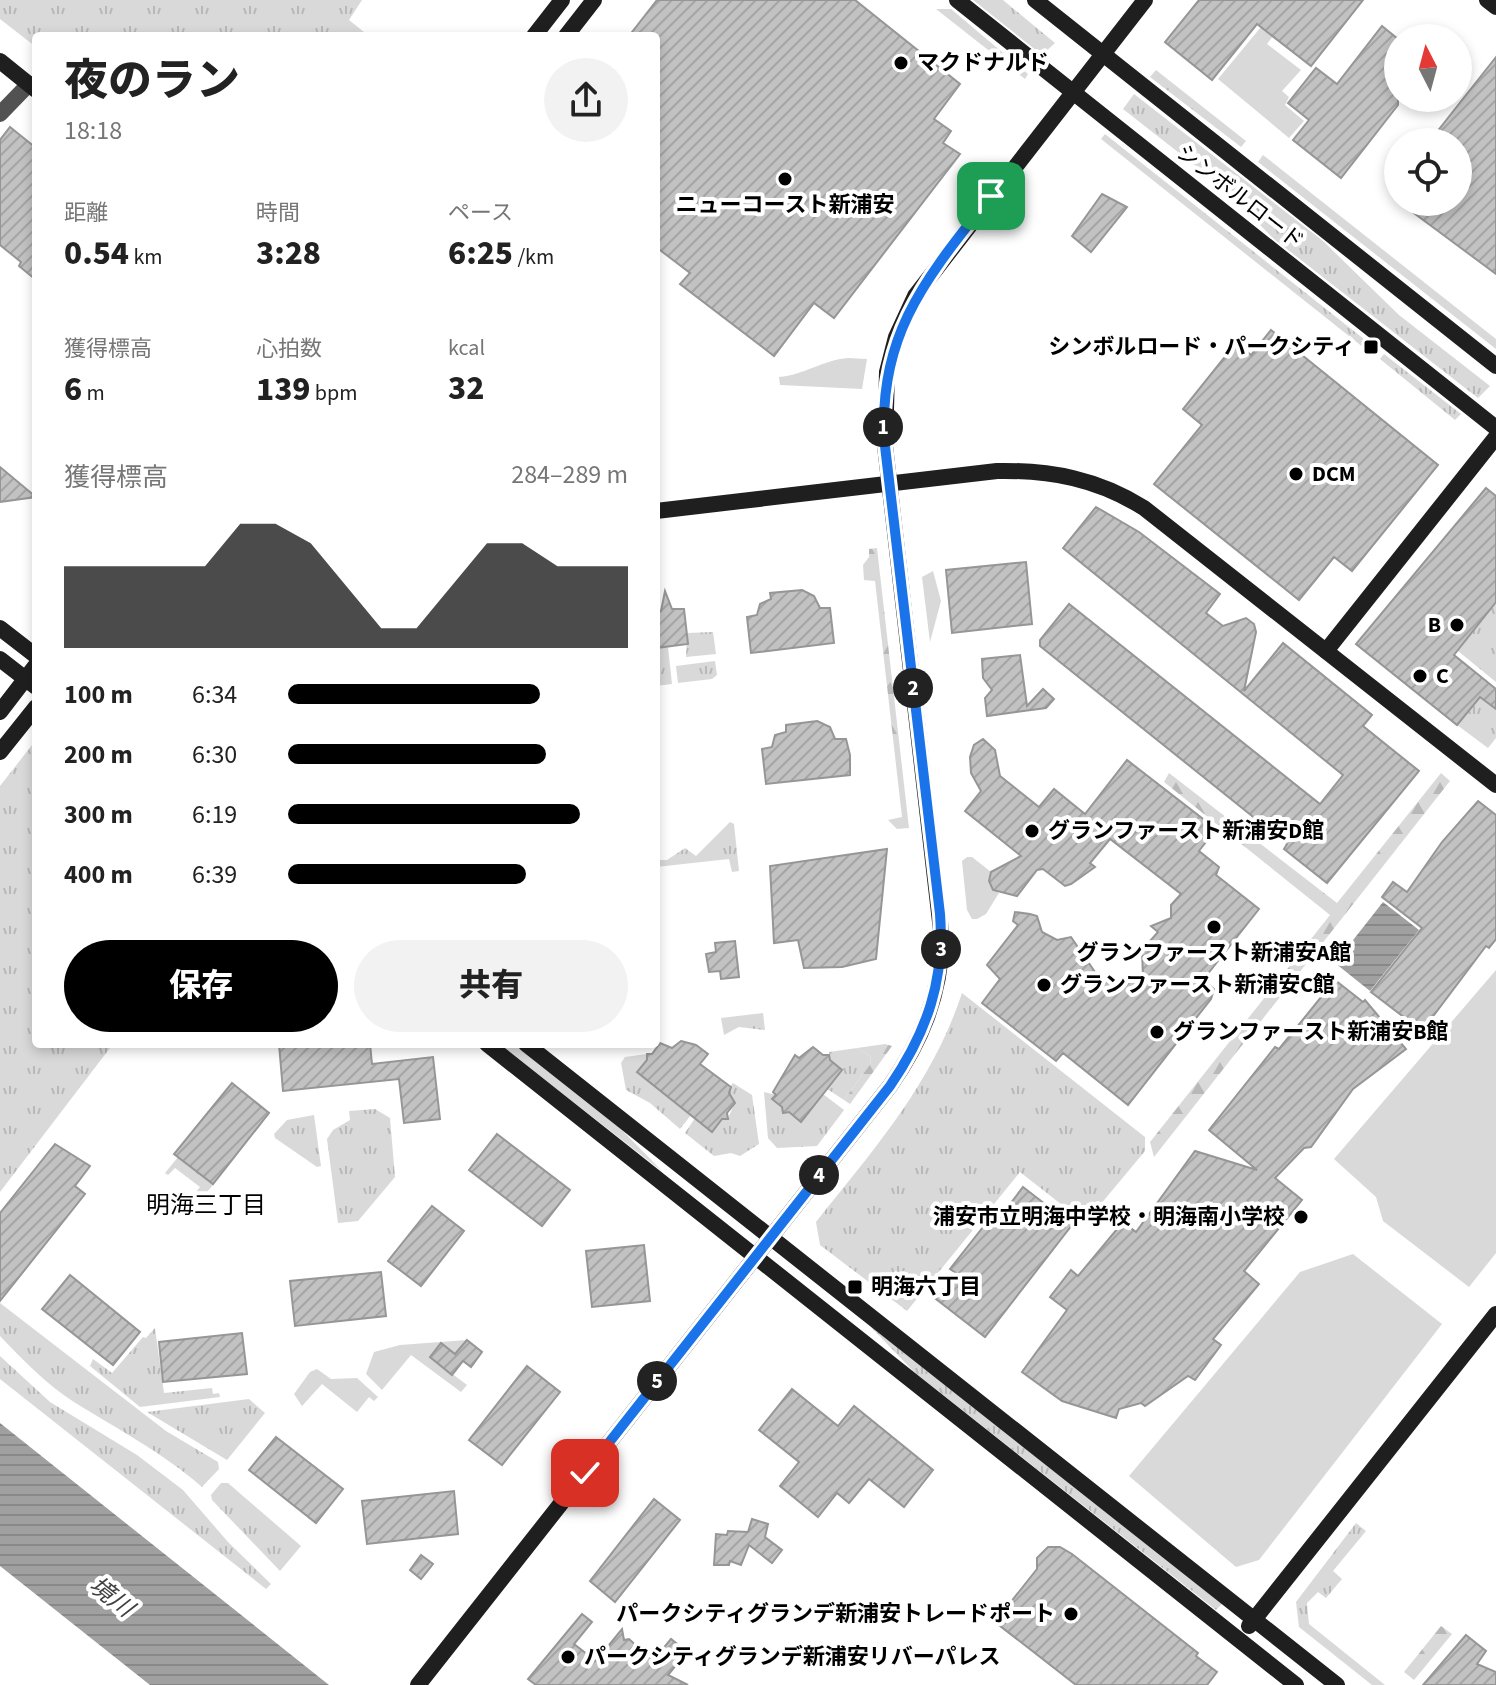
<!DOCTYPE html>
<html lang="ja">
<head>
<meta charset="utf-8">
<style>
  :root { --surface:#fff; --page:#f2f2f2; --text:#222; --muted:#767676; --accent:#000 }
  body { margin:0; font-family:"Source Sans 3","Noto Sans JP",sans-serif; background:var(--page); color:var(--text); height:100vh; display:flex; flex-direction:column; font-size:30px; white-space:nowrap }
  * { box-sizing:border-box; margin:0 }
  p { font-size:26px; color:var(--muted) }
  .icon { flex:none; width:44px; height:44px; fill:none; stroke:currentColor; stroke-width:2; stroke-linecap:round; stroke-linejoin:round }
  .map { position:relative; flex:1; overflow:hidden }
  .details { position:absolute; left:32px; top:32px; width:628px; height:1016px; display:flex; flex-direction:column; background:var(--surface); border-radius:8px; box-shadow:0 4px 12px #0003 }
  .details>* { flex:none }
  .needle { width:52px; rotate:354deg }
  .tools { position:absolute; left:1384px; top:24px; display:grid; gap:16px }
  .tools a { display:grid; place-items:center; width:88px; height:88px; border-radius:50%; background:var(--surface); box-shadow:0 4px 12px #0003; font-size:40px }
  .pin { position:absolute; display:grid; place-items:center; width:68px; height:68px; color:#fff; margin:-34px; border-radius:16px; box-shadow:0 4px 12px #0006 }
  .km { position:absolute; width:40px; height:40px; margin:-20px; border-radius:50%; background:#222; color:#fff; font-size:22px; line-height:40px; text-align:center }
  .round { display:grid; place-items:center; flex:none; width:84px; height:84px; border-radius:42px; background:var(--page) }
  .head { display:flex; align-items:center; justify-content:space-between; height:136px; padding:0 32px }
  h1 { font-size:44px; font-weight:800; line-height:60px }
  .metrics { display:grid; grid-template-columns:repeat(3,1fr); gap:12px; height:136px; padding:8px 32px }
  .metrics div { display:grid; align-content:center }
  .metrics b { font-size:34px; font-weight:800 }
  .metrics small { font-size:22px; font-weight:400 }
  .metrics p { font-size:22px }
  .chart { height:224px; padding:16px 32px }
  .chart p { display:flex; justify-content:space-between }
  .chart svg { width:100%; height:144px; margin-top:8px; fill:var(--accent); opacity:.7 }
  .button { display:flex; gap:16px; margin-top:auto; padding:16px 32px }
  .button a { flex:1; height:92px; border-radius:48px; background:var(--accent); color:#fff; font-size:32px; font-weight:800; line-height:92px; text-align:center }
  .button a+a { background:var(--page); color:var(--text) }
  ul { padding:0 32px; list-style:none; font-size:26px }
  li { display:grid; grid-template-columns:128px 96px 1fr; align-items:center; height:60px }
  li i { height:20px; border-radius:10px; background:var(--accent) }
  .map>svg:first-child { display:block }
  .grass { fill:url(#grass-tufts) }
  .forest { fill:url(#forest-firs) }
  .garden { fill:#d9d9d9 }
  .water { fill:url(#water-rules) }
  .building { fill:url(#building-hatch); stroke:#969696; stroke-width:2 }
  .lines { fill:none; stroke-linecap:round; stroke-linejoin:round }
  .street { stroke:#525252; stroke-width:16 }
  .secondary { stroke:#1f1f1f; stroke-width:16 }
  .route-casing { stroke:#fff; stroke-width:16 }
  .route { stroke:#1a73e8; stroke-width:10 }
  .poi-dot { fill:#000; stroke:#fff; stroke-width:3 }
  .labels { text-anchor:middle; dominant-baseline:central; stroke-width:8; stroke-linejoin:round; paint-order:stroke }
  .poi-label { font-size:22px; font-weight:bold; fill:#000; stroke:#fff; text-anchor:start }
  .street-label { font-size:22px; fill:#000; stroke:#fff }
  .neighbourhood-label { font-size:24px; fill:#000; stroke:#fff }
  .water-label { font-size:24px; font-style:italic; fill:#414141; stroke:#fff }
</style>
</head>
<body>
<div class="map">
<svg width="1496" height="1685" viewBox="0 0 1496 1685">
  <defs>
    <pattern id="grass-tufts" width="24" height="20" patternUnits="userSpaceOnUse" patternTransform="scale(2)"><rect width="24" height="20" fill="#d9d9d9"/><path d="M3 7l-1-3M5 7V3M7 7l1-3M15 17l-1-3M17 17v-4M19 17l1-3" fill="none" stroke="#b8b8b8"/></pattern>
    <pattern id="forest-firs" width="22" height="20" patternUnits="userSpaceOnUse" patternTransform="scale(2)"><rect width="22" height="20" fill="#d9d9d9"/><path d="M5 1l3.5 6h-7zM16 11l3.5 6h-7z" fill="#b8b8b8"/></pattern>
    <pattern id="water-rules" width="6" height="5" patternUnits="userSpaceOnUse" patternTransform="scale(2)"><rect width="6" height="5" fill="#a0a0a0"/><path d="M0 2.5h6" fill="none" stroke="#888"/></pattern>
    <pattern id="building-hatch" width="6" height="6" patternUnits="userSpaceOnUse" patternTransform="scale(2)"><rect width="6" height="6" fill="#c2c2c2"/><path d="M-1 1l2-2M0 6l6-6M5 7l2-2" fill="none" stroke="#a5a5a5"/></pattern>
  </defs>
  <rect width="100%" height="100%" fill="#fff"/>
  <g class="grass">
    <polygon points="0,0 362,0 349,20 369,36 36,36 36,47 0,19"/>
    <polygon points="973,0 1003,0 1055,43 1042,55"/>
    <polygon points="936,9 951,9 1028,74 1025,79"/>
    <polygon points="1156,70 1246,141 1241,147 1150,77"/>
    <polygon points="1134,94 1323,241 1399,315 1490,386 1478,398 1274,239 1220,185 1123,109"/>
    <polygon points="1105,134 1369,343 1364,348 1101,139"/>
    <polygon points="1263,155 1496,339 1496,349 1258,162"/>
    <polygon points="1384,354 1461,414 1455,420 1380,359"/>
    <polygon points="1496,602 1496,682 1458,651"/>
    <polygon points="713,632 716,654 686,657 687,633"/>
    <polygon points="668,647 672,684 656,686 656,648"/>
    <polygon points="715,661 717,675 712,679 678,683 676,666"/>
    <polygon points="1480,697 1496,709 1496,738 1488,748 1457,725"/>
    <polygon points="36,740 36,1044 113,1044 0,1192 0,786"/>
    <polygon points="730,822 734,824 739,871 732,872 729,859 656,867 656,860 667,860 685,848 696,856"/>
    <path d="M962,993l183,144v14l-60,72 -65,-51 -113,139 -87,-66 -4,-23c58,-73 116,-138 146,-229z"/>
    <polygon points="763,1013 765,1030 739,1027 724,1035 721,1018"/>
    <polygon points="499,1044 515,1044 618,1126 663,1172"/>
    <polygon points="857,1048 870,1056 871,1063 844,1100 827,1089 842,1070 830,1060 829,1052"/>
    <polygon points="647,1054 691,1115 680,1129 650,1103 626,1090 621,1063 625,1057"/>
    <polygon points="733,1083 752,1095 759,1144 740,1156 731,1153 714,1156 685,1133 695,1118 712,1131 722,1119 728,1118 735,1103 727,1091"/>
    <polygon points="764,1092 776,1095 773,1099 801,1121 823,1094 844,1110 817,1146 777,1148 768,1138"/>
    <polygon points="375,1109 390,1118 395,1177 358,1221 338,1223 327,1139 333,1130 350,1120 349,1111"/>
    <polygon points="314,1115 321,1166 317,1167 275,1138 274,1134 287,1120"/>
    <polygon points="178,1157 214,1184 199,1201 193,1196 200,1187 175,1168 168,1175 165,1173"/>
    <path d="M0,1303l166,128 52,31 1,7 -17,18c-40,-35 -83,-57 -128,-85 -27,-17 -52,-43 -74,-66z"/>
    <polygon points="869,1325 1222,1604 1216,1610 914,1372"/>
    <polygon points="155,1328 164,1393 212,1388 213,1394 219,1393 220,1397 140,1407 90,1366 93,1359 112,1373 143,1337 146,1338"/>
    <polygon points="0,1356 50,1402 137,1455 183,1490 228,1542 271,1584 266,1589 0,1379"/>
    <polygon points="249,1399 265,1413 227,1460 147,1412"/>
    <polygon points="221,1483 228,1483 301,1546 280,1571 212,1500 211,1495"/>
    <polygon points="1356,1523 1366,1531 1333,1571 1342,1579 1326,1598 1318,1592 1307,1603 1309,1624 1385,1685 1372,1685 1299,1627 1296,1602"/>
  </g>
  <g class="forest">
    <polygon points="877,548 909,828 897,829 888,820 902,817 875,581 864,580 863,565 869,557 869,549"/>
    <polygon points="1169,773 1337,903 1441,773 1450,781 1154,1157 1150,1142 1330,915 1164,782"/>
    <polygon points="885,1044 892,1046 850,1104 844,1100 871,1063 870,1056 857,1048"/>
    <polygon points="1441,1626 1452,1634 1414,1680 1404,1672"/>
  </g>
  <g class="garden">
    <polygon points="1261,27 1273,36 1267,44 1301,70 1282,91 1289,97 1285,105 1304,121 1289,138 1218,79"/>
    <path d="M848,358l19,1 -5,30 -82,-4 -1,-8c25,-2 44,-17 69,-19z"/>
    <polygon points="933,571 941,601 930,642 922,577"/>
    <polygon points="967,857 972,857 991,872 990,884 999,893 986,914 977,919 972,919 967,910 962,861"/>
    <polygon points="1496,970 1496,1253 1469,1287 1383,1221 1376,1197 1334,1159"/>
    <polygon points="1353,1254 1442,1324 1259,1560 1236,1567 1129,1476 1300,1272"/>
    <polygon points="467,1340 455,1354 441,1343 430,1357 467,1385 461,1392 411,1355 382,1390 366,1374 374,1352 400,1345"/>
    <polygon points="317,1369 331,1379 357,1378 378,1397 374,1401 369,1397 357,1412 322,1384 302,1406 294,1394 310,1372"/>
  </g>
  <g class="water">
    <polygon points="1383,902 1419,930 1370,991 1335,963"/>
    <polygon points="0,1423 329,1685 150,1685 0,1566"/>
  </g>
  <g class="building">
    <polygon points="657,0 855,0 960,84 934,119 951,131 943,143 960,154 834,318 814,303 774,356 680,284 690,273 656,247 656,36 629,36"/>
    <polygon points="1199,0 1363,0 1311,66 1257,24 1212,80 1165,42"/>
    <polygon points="1382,26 1398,39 1398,105 1341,178 1293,140 1309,120 1288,103 1316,68 1337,84"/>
    <polygon points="1496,57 1496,274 1399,202 1458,202 1458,142 1429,142"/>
    <polygon points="10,127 36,148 36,280 19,266 21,262 0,245 0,140"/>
    <polygon points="1102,194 1127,207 1091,252 1072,236"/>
    <polygon points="1271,330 1438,465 1352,571 1334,557 1299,600 1154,484 1202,425 1183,409 1236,343 1251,355"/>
    <polygon points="0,467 36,497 0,502"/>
    <polygon points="1486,488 1496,496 1496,602 1454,655 1496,689 1496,709 1480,697 1457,725 1356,644"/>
    <polygon points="1096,507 1139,532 1220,594 1206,613 1223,626 1246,618 1254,624 1256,632 1244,691 1283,643 1372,715 1363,726 1419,771 1327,883 1284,849 1287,844 1040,646 1040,640 1069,604 1320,804 1343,775 1063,548"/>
    <polygon points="1026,562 1032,624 952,633 946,570"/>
    <polygon points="802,590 814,596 820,608 830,608 834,643 751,653 747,617 757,615 760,604 771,599 770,593"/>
    <polygon points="665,591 672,609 684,609 688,644 656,648 656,611 661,611"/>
    <polygon points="1020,655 1027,706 1043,689 1054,699 1046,708 987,716 985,698 992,690 983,678 982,659"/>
    <polygon points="817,721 830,727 835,739 846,739 850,755 850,775 766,784 762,749 772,747 775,735 786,732 786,725"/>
    <polygon points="983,739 995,750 1000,776 1039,807 1054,789 1085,814 1127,760 1216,829 1199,851 1219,867 1216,875 1259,909 1203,980 1214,989 1211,999 1128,1105 1063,1053 1056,1061 982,1003 1000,979 987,965 1018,925 1013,921 1015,912 1030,914 1037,916 1042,932 1057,940 1071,937 1095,972 1123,986 1127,980 1143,978 1142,950 1158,932 1151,926 1171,918 1171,905 1181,894 1110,839 1090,863 1095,867 1071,884 1065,886 1043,869 1037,870 1017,896 993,890 989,881 991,872 1021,856 965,811 981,791 971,773 970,757 974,745"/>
    <polygon points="1478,801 1496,815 1496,939 1489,948 1486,946 1422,1031 1371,992 1422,928 1382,897 1393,882 1407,892 1442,842"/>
    <polygon points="887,849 876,959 842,967 804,968 798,940 774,943 770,866"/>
    <polygon points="735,941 739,977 721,979 720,971 709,972 706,954 716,952 715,943"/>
    <polygon points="1335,980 1363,1002 1365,1000 1406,1049 1353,1089 1311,1147 1304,1148 1275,1178 1302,1200 1244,1271 1259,1284 1213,1339 1221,1345 1195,1380 1188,1376 1145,1406 1141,1403 1119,1409 1116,1418 1062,1401 1022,1372 1067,1310 1050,1297 1071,1270 1078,1276 1123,1222 1136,1232 1195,1151 1257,1170 1209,1130 1275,1047 1279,1049"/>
    <polygon points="681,1041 696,1045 708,1054 700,1064 731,1087 729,1093 735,1103 727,1113 728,1119 722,1119 712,1132 637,1072 647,1060 647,1054 652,1054 660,1043 672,1048"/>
    <polygon points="279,1044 370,1044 372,1064 433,1057 440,1119 404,1123 399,1079 283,1091"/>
    <polygon points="813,1047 823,1055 829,1055 830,1060 842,1070 801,1122 789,1112 783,1113 782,1107 772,1099 776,1095 773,1092 795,1055 799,1058"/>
    <polygon points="232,1083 269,1113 213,1184 174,1154"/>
    <polygon points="497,1134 570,1190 542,1226 469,1170"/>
    <polygon points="55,1144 90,1166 75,1186 85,1194 0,1301 0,1213"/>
    <polygon points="1023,1187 1072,1225 985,1337 936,1299 956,1273 950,1269 998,1208 1004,1212"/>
    <polygon points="432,1206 464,1231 421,1286 388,1261"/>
    <polygon points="644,1245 650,1301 592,1307 586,1251"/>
    <polygon points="381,1272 386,1316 295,1326 290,1281"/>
    <polygon points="70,1275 140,1332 113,1365 42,1309"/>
    <polygon points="242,1333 247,1374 163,1382 159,1342"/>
    <polygon points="467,1340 482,1352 471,1367 463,1361 452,1375 430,1357 441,1343 455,1354"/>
    <polygon points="527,1366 560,1392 502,1465 469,1440"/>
    <polygon points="792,1389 838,1426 854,1406 933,1470 904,1507 869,1479 849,1503 837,1493 818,1517 780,1486 799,1462 759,1430"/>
    <polygon points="276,1437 343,1489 316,1523 249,1470"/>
    <polygon points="454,1491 458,1534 367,1544 362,1501"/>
    <polygon points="654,1499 680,1520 615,1602 590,1581"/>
    <polygon points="752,1519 768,1524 765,1537 782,1550 772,1563 749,1545 741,1565 730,1561 729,1565 714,1565 716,1534 727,1535 728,1531 748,1532"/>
    <polygon points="1048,1547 1060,1547 1072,1554 1198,1653 1196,1656 1217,1672 1207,1685 1076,1685 995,1622 1037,1569 1037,1558"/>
    <polygon points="421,1555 433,1564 421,1579 410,1570"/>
    <polygon points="582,1614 592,1622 574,1644 596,1661 622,1629 624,1640 629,1639 649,1657 653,1653 657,1656 671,1639 687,1652 668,1675 688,1685 536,1685 528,1679"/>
    <polygon points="1466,1635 1486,1651 1477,1664 1496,1672 1496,1685 1423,1685"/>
  </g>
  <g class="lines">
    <polyline class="street" points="0,114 29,84"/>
    <g class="secondary">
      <polyline points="957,0 1496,428"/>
      <polyline points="1035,0 1496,366"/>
      <polyline points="1487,0 1496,7"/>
      <polyline points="534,36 562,0"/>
      <polyline points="566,36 594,0"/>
      <polyline points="0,61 36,90"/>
      <path d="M656,511l341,-40c54,-1 101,8 147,37l352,277"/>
      <polyline points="0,628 36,656"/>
      <polyline points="1326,651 1496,437"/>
      <polyline points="0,659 36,687"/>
      <polyline points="0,712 36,665"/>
      <polyline points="0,752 36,707"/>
      <polyline points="487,1044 1296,1685"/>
      <polyline points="526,1044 1337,1685"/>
      <polyline points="1249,1626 1496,1314"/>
      <path d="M418,1685l472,-599c32,-46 50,-90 52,-147l-57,-493 2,-74 9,-35 19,-41 230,-296"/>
    </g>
  </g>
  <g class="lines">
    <defs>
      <path id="route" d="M585,1473l305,-387c37,-54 55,-106 50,-172l-55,-468c-9,-110 42,-169 106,-250"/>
    </defs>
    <use href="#route" class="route-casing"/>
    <use href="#route" class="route"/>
  </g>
  <g class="poi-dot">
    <circle cx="901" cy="63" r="8"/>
    <circle cx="785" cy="179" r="8"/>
    <rect x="1363" y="339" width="16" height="16" rx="4"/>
    <circle cx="1296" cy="474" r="8"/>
    <circle cx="1457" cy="625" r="8"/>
    <circle cx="1420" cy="676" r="8"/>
    <circle cx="1032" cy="831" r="8"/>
    <circle cx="1214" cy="927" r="8"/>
    <circle cx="1044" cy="985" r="8"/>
    <circle cx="1157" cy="1032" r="8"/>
    <circle cx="1301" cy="1217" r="8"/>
    <rect x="847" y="1279" width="16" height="16" rx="4"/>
    <circle cx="1071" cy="1614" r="8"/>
    <circle cx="568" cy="1657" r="8"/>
  </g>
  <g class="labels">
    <g class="poi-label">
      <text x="917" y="63">マクドナルド</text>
      <text x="785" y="205" text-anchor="middle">ニューコースト新浦安</text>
      <text x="1355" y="347" text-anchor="end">シンボルロード・パークシティ</text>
      <text x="1312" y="474">DCM</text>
      <text x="1441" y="625" text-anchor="end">B</text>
      <text x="1436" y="676">C</text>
      <text x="1048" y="831">グランファースト新浦安D館</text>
      <text x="1214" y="953" text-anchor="middle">グランファースト新浦安A館</text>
      <text x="1060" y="985">グランファースト新浦安C館</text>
      <text x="1173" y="1032">グランファースト新浦安B館</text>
      <text x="1285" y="1217" text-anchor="end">浦安市立明海中学校・明海南小学校</text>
      <text x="871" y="1287">明海六丁目</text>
      <text x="1055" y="1614" text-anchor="end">パークシティグランデ新浦安トレードポート</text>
      <text x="584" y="1657">パークシティグランデ新浦安リバーパレス</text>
    </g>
    <g class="street-label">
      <text transform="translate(1240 197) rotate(38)">シンボルロード</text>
    </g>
    <g class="neighbourhood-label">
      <text x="206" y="1205">明海三丁目</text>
    </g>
    <g class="water-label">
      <text transform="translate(111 1597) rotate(38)">境川</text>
    </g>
  </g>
</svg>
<div class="tools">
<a><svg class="needle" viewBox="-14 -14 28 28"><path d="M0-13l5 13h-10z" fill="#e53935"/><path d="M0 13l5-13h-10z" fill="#767676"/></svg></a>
<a><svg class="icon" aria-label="locate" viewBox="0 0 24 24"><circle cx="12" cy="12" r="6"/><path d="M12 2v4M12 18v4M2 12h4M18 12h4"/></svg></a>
</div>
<div class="pin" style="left:991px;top:196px;background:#1e9e55"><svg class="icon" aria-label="arrive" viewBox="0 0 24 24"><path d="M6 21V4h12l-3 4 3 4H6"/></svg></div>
<div class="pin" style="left:585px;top:1473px;background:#d93025"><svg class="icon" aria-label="check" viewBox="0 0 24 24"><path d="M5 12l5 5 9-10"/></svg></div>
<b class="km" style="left:883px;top:427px">1</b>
<b class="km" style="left:913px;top:688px">2</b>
<b class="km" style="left:941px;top:949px">3</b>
<b class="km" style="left:819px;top:1175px">4</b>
<b class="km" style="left:657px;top:1381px">5</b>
<section class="details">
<div class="head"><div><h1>夜のラン</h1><p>18:18</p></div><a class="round"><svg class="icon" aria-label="share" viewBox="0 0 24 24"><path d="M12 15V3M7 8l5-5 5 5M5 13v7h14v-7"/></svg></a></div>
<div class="metrics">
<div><p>距離</p><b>0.54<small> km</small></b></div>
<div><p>時間</p><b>3:28</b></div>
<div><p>ペース</p><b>6:25<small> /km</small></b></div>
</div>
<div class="metrics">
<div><p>獲得標高</p><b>6<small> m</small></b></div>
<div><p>心拍数</p><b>139<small> bpm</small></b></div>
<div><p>kcal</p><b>32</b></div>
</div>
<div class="chart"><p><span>獲得標高</span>284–289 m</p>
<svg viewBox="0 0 160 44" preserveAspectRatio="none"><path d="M0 44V19L10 19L20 19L30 19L40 19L50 6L60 6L70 12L80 25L90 38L100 38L110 25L120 12L130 12L140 19L150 19L160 19V44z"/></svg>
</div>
<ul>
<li><b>100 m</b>6:34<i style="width:74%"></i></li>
<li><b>200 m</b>6:30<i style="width:76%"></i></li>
<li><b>300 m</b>6:19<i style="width:86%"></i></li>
<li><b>400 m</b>6:39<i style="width:70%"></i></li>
</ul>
<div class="button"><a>保存</a><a>共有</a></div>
</section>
</div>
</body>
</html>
